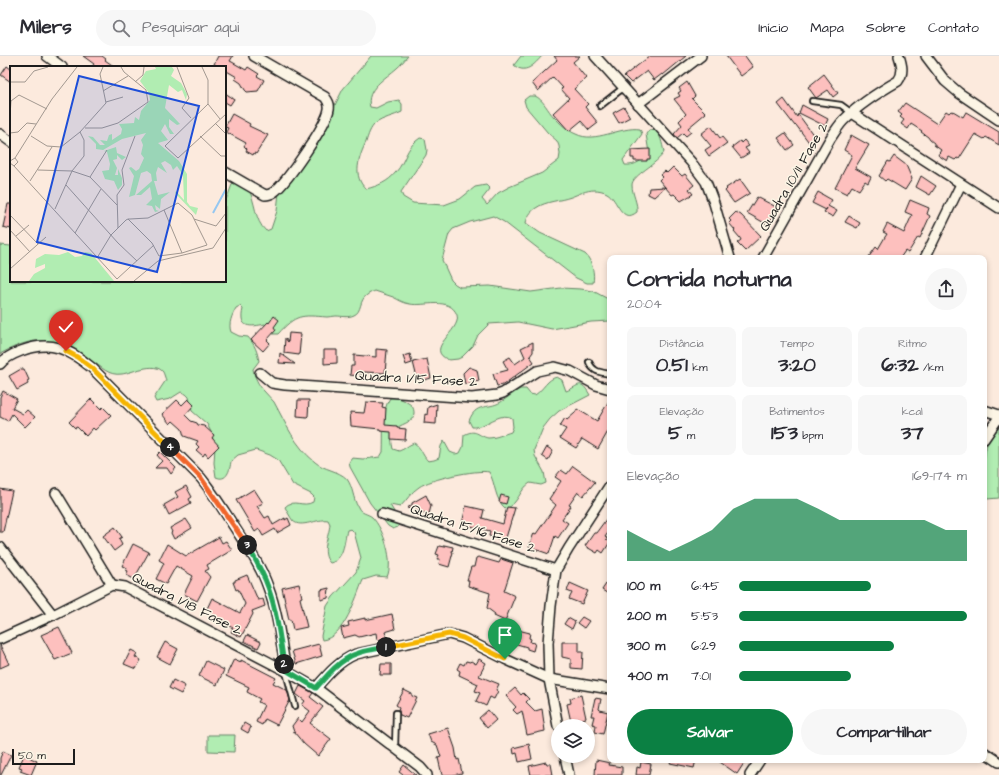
<!DOCTYPE html>
<html lang="pt">
<head>
<meta charset="utf-8">
<style>
  :root { --surface:#fff; --page:#f7f7f7; --text:#2b2b33; --muted:#7c7c81; --line:#e1e1e2; --accent:#0b8043 }
  body { margin:0; font-family:"Architects Daughter",sans-serif; background:var(--page); color:var(--text); height:100vh; display:flex; flex-direction:column; font-size:15px; white-space:nowrap }
  * { box-sizing:border-box; margin:0 }
  p { font-size:13px; color:var(--muted) }
  .icon { flex:none; width:22px; height:22px; fill:none; stroke:currentColor; stroke-width:2; stroke-linecap:round; stroke-linejoin:round }
  .map { position:relative; flex:1; overflow:hidden }
  .drawer { position:absolute; left:607px; top:199px; width:380px; height:508px; display:flex; flex-direction:column; background:var(--surface); border-radius:8px; box-shadow:0 2px 6px #0003 }
  .drawer>* { flex:none }
  .tools { position:absolute; left:551px; top:663px; display:grid; gap:8px }
  .tools a { display:grid; place-items:center; width:44px; height:44px; border-radius:50%; background:var(--surface); box-shadow:0 2px 6px #0003; font-size:20px }
  .scale { position:absolute; left:12px; bottom:10px; width:63px; box-sizing:border-box; padding-left:4px; border:2px solid #1c1c1c; border-top:0; font-size:11px; line-height:14px; white-space:nowrap; color:#1c1c1c; -webkit-text-stroke:3px #fcf5e5; paint-order:stroke }
  .pin { position:absolute; display:grid; place-items:center; width:34px; height:34px; color:#fff; margin:-41px -17px; border-radius:50% 50% 50% 0; rotate:-45deg; box-shadow:0 0 4px #0007 }
  .pin .icon { rotate:45deg }
  .km { position:absolute; width:20px; height:20px; margin:-10px; border-radius:50%; background:#222; color:#fff; font-size:11px; line-height:20px; text-align:center }
  .round { display:grid; place-items:center; flex:none; width:42px; height:42px; border-radius:21px; background:var(--page) }
  .overview { display:flex; align-items:center; justify-content:space-between; height:68px; padding:0 20px }
  h1 { font-size:22px; font-weight:700; line-height:30px }
  .metrics { display:grid; grid-template-columns:repeat(3,1fr); gap:6px; height:68px; padding:4px 20px }
  .metrics div { display:grid; align-content:center; border-radius:8px; background:var(--page); text-align:center }
  .metrics b { font-size:20px; font-weight:700 }
  .metrics small { font-size:11px; font-weight:400 }
  .metrics p { font-size:11px }
  .chart { height:112px; padding:8px 20px }
  .chart p { display:flex; justify-content:space-between }
  .chart svg { width:100%; height:72px; margin-top:4px; fill:var(--accent); opacity:.7 }
  .button { display:flex; gap:8px; margin-top:auto; padding:8px 20px }
  .button a { flex:1; height:46px; border-radius:24px; background:var(--accent); color:#fff; font-size:16px; font-weight:700; line-height:46px; text-align:center }
  .button a+a { background:var(--page); color:var(--text) }
  ul { padding:0 20px; list-style:none; font-size:13px }
  li { display:grid; grid-template-columns:64px 48px 1fr; align-items:center; height:30px }
  li i { height:10px; border-radius:5px; background:var(--accent) }
  header { display:flex; align-items:center; gap:24px; box-sizing:border-box; height:56px; padding:0 20px; background:var(--surface); border-bottom:1px solid var(--line) }
  header strong { font-size:19px }
  nav { display:flex; gap:22px; margin-inline-start:auto; font-size:14px }
  .search { width:280px; height:36px; background:var(--page); display:flex; align-items:center; gap:10px; box-sizing:border-box; padding:0 14px; border-radius:22px; color:var(--muted); font-size:15px }
  .map>svg:first-child { display:block }
  .green { fill:#b1edb2; stroke:#668467 }
  .building { fill:#fdc0be; stroke:#1c1c1c }
  .lines { fill:none; stroke-linecap:round; stroke-linejoin:round }
  .service-casing { stroke:#1c1c1c; stroke-width:8 }
  .minor-casing { stroke:#1c1c1c; stroke-width:12 }
  .service { stroke:#fcf5e5; stroke-width:4.5 }
  .minor { stroke:#fcf5e5; stroke-width:9 }
  .split-1-casing { stroke:#fff; stroke-width:8 }
  .split-2-casing { stroke:#fff; stroke-width:8 }
  .split-3-casing { stroke:#fff; stroke-width:8 }
  .split-4-casing { stroke:#fff; stroke-width:8 }
  .split-5-casing { stroke:#fff; stroke-width:8 }
  .split-1 { stroke:#f5b400; stroke-width:5 }
  .split-2 { stroke:#22a559; stroke-width:5 }
  .split-3 { stroke:#22a559; stroke-width:5 }
  .split-4 { stroke:#f0652b; stroke-width:5 }
  .split-5 { stroke:#f5b400; stroke-width:5 }
  .labels { text-anchor:middle; dominant-baseline:central; stroke-width:3; stroke-linejoin:round; paint-order:stroke }
  .street-label { font-size:14px; fill:#1c1c1c; stroke:#fcf5e5 }
  .inset-river { fill:none; stroke:#95c7f1; stroke-width:2 }
  .inset-road { fill:none; stroke:#a29890; stroke-width:1 }
  .view { fill:#1d4ed8; fill-opacity:0.15; stroke:#1d4ed8; stroke-width:2 }
  .inset-edge { fill:none; stroke:#1c1c1c; stroke-width:2 }
</style>
</head>
<body>
<header>
<strong>Milers</strong>
<div class="search"><svg class="icon" aria-label="search" viewBox="0 0 24 24"><circle cx="10" cy="10" r="6"/><path d="M15 15l6 6"/></svg>Pesquisar aqui</div>
<nav><a>Início</a><a>Mapa</a><a>Sobre</a><a>Contato</a></nav>
</header>
<div class="map">
<svg width="999" height="719" viewBox="0 0 999 719">
  <rect width="100%" height="100%" fill="#fceadd"/>
  <filter id="ink" filterUnits="userSpaceOnUse"><feTurbulence type="fractalNoise" baseFrequency=".025" numOctaves="2"/><feDisplacementMap in="SourceGraphic" scale="8" xChannelSelector="R" yChannelSelector="G"/><feConvolveMatrix kernelMatrix="1 2 1 2 8 2 1 2 1" color-interpolation-filters="sRGB"/></filter>
  <g filter="url(#ink)">
    <g class="green">
      <path d="M371,0h37c-4,4 -7,9 -11,12 -11,10 -32,21 -27,39l6,1 12,-6 11,-2 3,4v8c-8,4 -19,6 -26,11 -6,5 -8,13 -10,19 -7,15 -14,34 0,47 12,-3 22,-7 30,-17 10,-11 9,-24 24,-34l5,1 2,11 -1,5 -25,37 2,5 10,6 31,2 16,-6 15,-12 11,-2 4,4 -8,10 5,6 11,-12 11,-6 33,-14 17,-13 1,-6 -1,-8 -2,-5 -9,-8 -22,-26 -2,-7 5,-4c1,0 5,0 6,0 8,3 13,15 19,21 6,6 14,14 22,17 19,10 44,-8 64,-5l2,5 -19,26 2,5c11,1 17,-5 24,-12l-3,-19 3,-4 6,-1c6,7 7,14 9,23 -6,12 -32,23 -32,33 0,9 6,18 5,27 -16,13 -19,-13 -30,-19 -3,-2 -9,-3 -12,-3 -9,0 -16,4 -24,7 -11,4 -25,4 -35,11 -5,3 -9,9 -10,15l14,10 45,21c7,6 10,20 8,29h-6l-11,-5 -72,-56 -11,-6 -23,6 -17,7 -4,5 -7,26 9,20 4,4 5,3 30,-1 41,6 30,-4 20,1 12,2 17,9v21l-19,1 -39,7 -34,-7 -29,2 -11,11 -5,11 -11,11 -4,2 -9,1c-27,-11 13,-29 8,-45 -7,-19 -33,-8 -47,-11 -7,-1 -11,-4 -17,-7 -6,-2 -12,-4 -18,-6 -2,1 -6,2 -8,4 -8,5 -5,17 -13,20 -6,3 -12,1 -18,1 -3,0 -6,1 -9,1 -26,-2 -31,-3 -49,17h-5l-8,-10c-14,3 -27,5 -22,-15l-3,-3 -4,2c-4,7 -8,16 -5,24l8,4 9,1c7,8 9,14 11,24l-6,8c1,7 6,17 11,22 3,4 7,7 10,11 12,22 21,44 41,60 9,8 23,8 32,17 6,8 6,20 11,28 3,7 9,6 14,10 12,12 22,45 15,60l-11,-1 -13,4c-7,17 -19,58 -41,60l-1,-4 6,-30 6,-9 23,-25 5,-14 -7,-26 -3,-3 -4,1c-3,12 -3,30 -17,33 -10,-11 -1,-26 0,-39l-2,-4c-10,-2 -27,9 -35,1 -3,-4 -6,-10 -8,-14 8,-9 18,1 28,-5l1,-5 -3,-3 -18,-9 -15,-25 -8,-5 -14,-5 -18,5 -7,6c-1,9 -4,21 -15,16l-2,-14 1,-17 -4,-14 -4,-8 -15,-13 -3,-14 -3,-3 -5,-2 -11,7 -14,3 -2,-4 12,-18c-1,-2 -2,-6 -3,-8 -8,-11 -32,1 -41,2 -14,2 -20,-7 -30,-13 -12,-8 -45,-22 -58,-20 -12,2 -23,7 -34,13v-109l11,1v35h214v-78l8,-21 6,-2c3,2 7,5 9,8 8,14 6,32 18,43l5,-2 6,-18 2,-19 55,-85 9,-18z"/>
      <path d="M521,0h21c-8,9 -17,19 -28,9z"/>
      <path d="M557,321l5,3 4,11c14,-5 14,-13 24,4l-31,16 -9,8 -7,9 -9,22 1,6 9,16 2,11 -5,2 -11,-2c-11,7 -11,20 -24,26 -12,-10 -10,-25 -17,-37 -12,-3 -59,7 -70,15 -8,5 -12,13 -19,20l-10,-2 10,17 -2,5 -5,2 -5,-3 -18,-23 -20,-36 -1,-5 3,-4 11,1 17,-2 3,-5c1,-15 -2,-42 7,-54 7,-1 13,1 18,5 4,2 6,5 6,10 0,11 -15,10 -20,18 -4,5 -2,13 -1,18l6,2c6,-2 9,-6 15,-8 7,4 8,12 14,18l6,-1 5,-2 2,-12 3,-5 6,11 5,2 5,-1 3,-6 1,-12c12,-7 14,1 24,3 8,0 16,-4 23,-6l2,-5 -1,-9c-13,-7 -26,10 -40,9l-3,-6c7,-19 18,-11 32,-19 6,-4 12,-9 19,-13h6l4,5 5,1c9,-6 12,-16 22,-18z"/>
      <path d="M999,372v70l-12,1 -3,-5c0,-16 -2,-48 8,-60 2,-2 5,-4 7,-6z"/>
      <polygon points="208,679 235,679 234,696 208,695"/>
    </g>
    <g class="building">
      <polygon points="83,0 102,0 106,3 105,4 115,11 92,11 94,8"/>
      <polygon points="218,0 233,0 230,5 232,6 246,14 248,11 259,18 257,20 264,24 258,35 247,36 245,34 241,27 235,23 237,21 225,14 225,11 219,11 214,8"/>
      <polygon points="554,0 580,0 573,6 586,22 574,33 588,48 585,51 598,67 589,74 581,65 569,75 553,57 569,42 561,33 563,32 553,21 538,35 532,27 557,4"/>
      <polygon points="650,0 686,0 663,19 662,18 654,24 647,15 631,27 624,20"/>
      <polygon points="726,0 745,0 753,11 741,20"/>
      <polygon points="7,10 11,13 11,26 1,19"/>
      <polygon points="824,18 838,37 833,41 828,34 816,42 808,31"/>
      <polygon points="687,26 695,40 692,43 706,57 688,72 691,76 686,80 683,77 677,82 674,78 682,69 679,65 686,58 674,43 680,40 678,37 681,35 679,32"/>
      <polygon points="225,37 234,43 230,49 225,46"/>
      <polygon points="784,43 797,61 798,58 817,84 811,89 796,69 795,70 778,48"/>
      <polygon points="905,47 937,68 946,55 949,57 951,55 953,56 953,55 963,61 966,56 999,76 999,89 986,81 984,83 975,78 959,103 957,102 955,104 949,101 947,105 938,99 941,94 934,89 934,87 930,84 928,81 921,76 922,75 911,68 908,73 901,68 904,64 900,61 902,59 898,56"/>
      <polygon points="802,49 828,63 825,70 799,57"/>
      <polygon points="624,51 630,61 619,67 613,57"/>
      <polygon points="232,58 250,68 249,70 268,79 256,98 254,97 253,99 246,95 247,93 244,90 246,87 226,76 228,72 225,71"/>
      <polygon points="711,70 720,82 722,81 727,87 709,100 705,94 711,90 701,78"/>
      <polygon points="785,77 794,89 787,94 778,82"/>
      <polygon points="851,79 869,89 855,112 871,121 868,127 865,125 859,134 852,130 847,138 835,132 852,99 844,94"/>
      <polygon points="744,84 749,90 745,92 749,97 741,102 732,91 740,85 741,87"/>
      <polygon points="650,93 650,103 647,103 647,105 634,105 634,102 631,102 631,94"/>
      <polygon points="894,100 906,109 912,123 905,134 887,123 885,125 879,120 888,105 890,106"/>
      <polygon points="673,111 682,120 685,118 694,129 689,133 693,138 681,145 674,138 672,139 665,131 654,141 648,138 649,132 665,131 659,124 662,121 660,119 665,115 667,117"/>
      <polygon points="921,120 936,130 930,139 916,131"/>
      <polygon points="740,123 750,137 734,147 725,135 727,133 726,132"/>
      <polygon points="818,136 832,144 828,150 837,155 833,161 824,156 827,152 826,154 812,147"/>
      <polygon points="757,141 778,152 768,169 747,157"/>
      <polygon points="910,144 929,152 927,158 930,160 920,182 918,181 908,197 905,195 900,202 868,202 876,191 878,193 885,181 887,178 883,176 887,168 904,177 912,159 905,156"/>
      <polygon points="8,148 11,148 11,173 3,171"/>
      <polygon points="736,156 741,159 761,180 745,195 737,187 741,184 740,182 734,175 735,174 729,167 731,165 729,163"/>
      <polygon points="849,160 860,167 857,172 845,166"/>
      <polygon points="274,260 279,264 274,271 276,274 267,284 270,287 263,295 251,284 268,266 269,267"/>
      <polygon points="289,277 301,278 299,299 284,297 285,282 288,286"/>
      <polygon points="533,286 533,296 530,300 534,306 503,329 497,330 493,318 508,314 503,305 510,301 515,308 525,301 521,292"/>
      <polygon points="376,293 387,294 385,317 364,316 364,318 359,318 359,320 350,319 351,310 354,310 354,299 376,301"/>
      <polygon points="324,294 337,294 337,307 324,308"/>
      <polygon points="280,297 287,302 295,308 279,307"/>
      <polygon points="410,298 412,307 406,309 403,300"/>
      <polygon points="427,303 431,322 418,326 413,306"/>
      <polygon points="469,311 477,314 479,325 465,328 463,317"/>
      <polygon points="21,313 24,313 29,324 27,325 28,328 17,334 9,320"/>
      <polygon points="3,335 17,343 12,352 23,358 27,354 35,361 25,371 12,358 8,365 0,361 0,341"/>
      <polygon points="91,343 101,353 103,351 111,359 95,374 93,372 86,380 77,371 75,372 69,366"/>
      <polygon points="188,343 194,349 185,359 191,365 197,367 198,369 204,370 214,379 212,382 219,390 208,401 205,397 203,400 196,394 199,391 196,388 198,385 184,380 182,373 173,365 170,368 162,358 177,344 182,349"/>
      <polygon points="610,343 610,372 598,393 582,383 576,392 560,382 566,373 560,370 565,362 567,364 575,357 577,353 597,365"/>
      <polygon points="298,344 309,344 308,360 307,361 297,360"/>
      <polygon points="366,346 383,347 382,351 386,352 385,369 397,370 397,372 406,373 405,384 391,383 391,376 380,375 380,373 351,370 350,356 364,357"/>
      <polygon points="437,348 436,368 424,367 425,358 427,359 428,351"/>
      <polygon points="547,391 553,395 548,404 542,400"/>
      <polygon points="160,396 176,412 171,418 167,412 155,412 162,405 157,399"/>
      <polygon points="573,410 595,426 583,440 578,436 569,449 571,450 562,463 568,467 558,482 555,480 549,498 529,491 534,477 536,478 556,449 549,443 561,425 555,421 561,414 567,418"/>
      <polygon points="186,430 192,441 189,443 191,447 169,459 164,449 178,441 175,436"/>
      <polygon points="0,433 12,435 3,476 0,476"/>
      <polygon points="254,433 263,447 257,450 265,462 269,460 273,469 285,462 285,464 288,462 291,469 277,477 275,473 263,480 259,473 255,476 236,444"/>
      <polygon points="426,439 431,450 429,458 407,452 412,449 412,447"/>
      <polygon points="501,439 508,441 506,448 499,446"/>
      <polygon points="466,450 484,454 482,462 503,468 507,451 515,452 505,485 489,480 490,475 462,468"/>
      <polygon points="610,458 610,474 605,481 607,482 606,483 610,486 603,497 599,494 597,497 585,490 594,477 596,477"/>
      <polygon points="186,463 192,472 174,483 171,477 172,476 170,472"/>
      <polygon points="115,471 122,481 119,483 122,489 114,495 103,480"/>
      <polygon points="219,481 222,487 226,485 232,494 207,509 209,513 205,515 210,521 197,545 184,538 193,520 176,510 166,528 156,523 164,507 159,504 167,488 186,500"/>
      <polygon points="133,488 149,496 134,523 126,519 128,515 126,514 127,512 122,510"/>
      <polygon points="444,489 453,491 452,496 453,496 449,511 439,508 440,503 437,503 439,499 436,498 439,490 444,491"/>
      <polygon points="478,501 499,507 501,503 513,507 504,535 515,540 505,565 494,560 495,558 487,552 490,537 468,530 469,524 467,524 471,511 474,511 476,502"/>
      <polygon points="247,519 258,544 263,543 265,550 252,555 253,558 241,581 231,576 233,572 205,557 212,542 240,557 245,548 238,533 236,534 233,526 235,526 235,524"/>
      <polygon points="610,522 610,539 602,534"/>
      <polygon points="570,527 588,535 582,548 569,543 572,537 567,535"/>
      <polygon points="299,528 302,541 300,542 307,571 293,574 291,564 289,564 282,532"/>
      <polygon points="329,532 328,542 321,544 321,534"/>
      <polygon points="392,558 395,573 385,576 387,582 377,584 376,577 359,581 355,579 343,582 341,572 349,570 348,566 365,562 365,564"/>
      <polygon points="582,561 589,565 584,572 577,567"/>
      <polygon points="568,562 575,566 572,573 564,568"/>
      <polygon points="59,571 72,597 55,604 41,579"/>
      <polygon points="514,573 530,577 529,582 531,583 530,586 535,587 533,595 527,593 527,591 510,586"/>
      <polygon points="247,579 261,586 258,592 244,585"/>
      <polygon points="165,586 178,593 170,608 157,601"/>
      <polygon points="562,586 579,586 579,596 583,596 582,613 571,612 571,603 562,601"/>
      <polygon points="319,588 322,600 296,608 292,595"/>
      <polygon points="0,589 9,608 0,612"/>
      <polygon points="131,594 137,597 135,601 141,604 136,613 124,608"/>
      <polygon points="234,603 241,606 241,604 276,622 273,627 287,634 290,644 277,669 265,663 262,669 256,666 264,649 258,646 260,643 247,636 249,631 226,620"/>
      <polygon points="479,603 486,607 479,620 499,628 496,634 498,635 494,643 490,641 486,650 476,645 480,637 475,635 478,628 459,619 460,615 457,613 460,607 464,609 466,605 470,606 471,605 476,608"/>
      <polygon points="206,605 224,614 217,629 199,620"/>
      <polygon points="381,608 391,608 391,619 380,619"/>
      <polygon points="173,624 185,630 181,638 169,632"/>
      <polygon points="300,630 313,637 310,641 323,651 310,667 331,683 318,700 304,688 294,676 292,670 298,662 302,666 310,655 302,649 305,645 296,638"/>
      <polygon points="515,632 521,639 523,637 529,643 526,646 535,655 542,653 545,675 527,679 522,655 517,658 513,654 516,651 506,640"/>
      <polygon points="404,634 412,638 412,640 417,642 407,662 400,659 398,654 399,651 396,649"/>
      <polygon points="581,639 586,662 571,666 567,648 571,647 570,642"/>
      <polygon points="595,642 601,643 599,653 600,654 608,656 603,678 595,676 596,669 592,668 594,660 591,660"/>
      <polygon points="488,654 496,664 487,672 479,662"/>
      <polygon points="244,667 251,671 248,677 241,673"/>
      <polygon points="448,672 455,692 457,704 459,703 462,717 453,719 442,719 438,702 441,701 437,689 431,686 428,678"/>
      <polygon points="529,688 532,703 519,706 517,697 514,698 513,692"/>
      <polygon points="3,695 11,699 1,719 0,719 0,702"/>
      <polygon points="24,699 37,705 31,719 20,715 22,712 19,711"/>
      <polygon points="596,704 610,707 609,709 622,711 622,719 595,719"/>
      <polygon points="671,704 696,704 694,712 670,707"/>
      <polygon points="717,704 746,704 737,718"/>
      <polygon points="546,706 547,708 551,708 553,719 531,719 529,710"/>
      <polygon points="641,706 651,708 649,719 636,719 637,711 640,712"/>
      <polygon points="404,709 416,719 403,719 399,716"/>
    </g>
    <g class="lines">
      <defs>
        <g id="service">
          <polyline points="812,45 841,49 852,57"/>
          <polyline points="600,50 623,32"/>
          <path d="M589,306c4,10 11,10 21,12"/>
          <polyline points="286,616 295,650"/>
          <polyline points="395,692 396,657"/>
        </g>
        <g id="minor">
          <polyline points="47,0 62,11"/>
          <polyline points="595,0 691,106 706,126 714,147 730,202"/>
          <polyline points="926,0 945,25 959,37 999,64"/>
          <polyline points="638,48 701,0"/>
          <polyline points="852,57 999,152"/>
          <polyline points="0,78 11,86"/>
          <path d="M225,116l40,23c3,0 6,-1 9,-3 13,-10 53,-68 55,-83 1,-5 -1,-8 -4,-12l-71,-41"/>
          <path d="M763,202l67,-119c5,-7 9,-15 16,-21 15,-15 33,-26 52,-37 6,-8 4,-16 1,-25"/>
          <polyline points="925,202 961,128"/>
          <path d="M0,308c6,-7 13,-10 21,-13 30,-11 47,-3 71,17l109,110c13,16 23,33 34,50 12,19 26,38 33,59 10,26 13,56 18,84"/>
          <polyline points="260,317 272,327 285,329 472,342 497,339 503,337 537,315 555,311 570,315 596,329 610,333"/>
          <polyline points="984,354 999,359"/>
          <polyline points="984,383 999,361"/>
          <polyline points="56,437 112,529"/>
          <polyline points="382,458 556,514"/>
          <polyline points="0,491 53,559"/>
          <polyline points="0,583 53,559 112,529 125,531 286,615 316,632 420,711 427,719"/>
          <path d="M316,632c12,-14 23,-27 40,-34l93,-20 14,4 42,21 44,20 61,10"/>
          <polyline points="558,670 549,623 548,587 551,550 556,514 569,492 610,429"/>
          <polyline points="984,696 999,706"/>
          <polyline points="565,700 569,719"/>
          <polyline points="750,719 760,704"/>
        </g>
      </defs>
      <use href="#service" class="service-casing"/>
      <use href="#minor" class="minor-casing"/>
      <use href="#service" class="service"/>
      <use href="#minor" class="minor"/>
    </g>
  </g>
  <g class="lines" filter="url(#ink)">
    <defs>
      <polyline id="split-1" points="386,591 449,578 463,582 505,603"/>
      <path id="split-2" d="M284,608l2,6 30,18c9,-10 18,-22 30,-29 11,-8 26,-9 40,-12"/>
      <path id="split-3" d="M247,489c8,14 16,27 21,42 9,25 12,51 16,77"/>
      <polyline id="split-4" points="170,391 201,422 247,489"/>
      <polyline id="split-5" points="66,295 77,301 92,312 170,391"/>
    </defs>
    <use href="#split-1" class="split-1-casing"/>
    <use href="#split-2" class="split-2-casing"/>
    <use href="#split-3" class="split-3-casing"/>
    <use href="#split-4" class="split-4-casing"/>
    <use href="#split-5" class="split-5-casing"/>
    <use href="#split-1" class="split-1"/>
    <use href="#split-2" class="split-2"/>
    <use href="#split-3" class="split-3"/>
    <use href="#split-4" class="split-4"/>
    <use href="#split-5" class="split-5"/>
  </g>
  <g class="labels">
    <g class="street-label">
      <text transform="translate(794 121) rotate(-60)">Quadra 10/11 Fase 2</text>
      <text transform="translate(416 323) rotate(3)">Quadra 1/15 Fase 2</text>
      <text transform="translate(473 473) rotate(18)">Quadra 15/16 Fase 2</text>
      <text transform="translate(187 548) rotate(27)">Quadra 1/18 Fase 2</text>
    </g>
  </g>
  <g transform="translate(10 10)">
    <rect width="216" height="216" fill="#fceadd"/>
    <path d="M145,1h17l2,3 -3,6 10,7 6,11 -1,6 -4,-10 -4,2 -9,-7 -4,23 15,16 -3,1 -8,-6v8l5,7h-4l-5,-10 -4,7 7,9 -10,3 21,18 8,13v28l3,4 8,2 -2,7 -21,-22 1,-2 8,9 -1,-25 -6,-9 -4,4 -2,-5 -6,-4 -4,2 6,10 -9,-6 -2,6 1,8h-3l4,14 12,-3 -9,7 -1,10 -5,-4 1,5 3,1 -4,1 -3,-6 -6,-1 6,-6 -2,-12 -9,8h-5l16,-14 -1,-7 -4,-3 -6,2 -6,22 -6,2 5,-21 -5,-8 2,-1 5,4 3,-2 5,-11 -3,-4 2,-9 -2,-5 5,-7 -24,6 -19,11 -7,-1v-5l-8,-8 5,1 7,8h5l-5,-5 7,1 2,-6 3,-1v6l9,-6 1,-5 -3,-5 15,-1 1,-6 4,3 2,-9 9,-11 -1,-7 -9,-12 6,-10 10,-2zM106,81l1,6 9,4 -4,3 -5,-5v4l-4,1 4,8 -2,7h3v-6l4,9v7l-4,5 -4,-9 -9,-2 -3,-8 7,-1 1,-6 -3,-12 -3,-1zM58,186l7,5 7,-1 3,-4 6,1 23,28h-85l5,-7 11,-6v-4l-10,4 1,-9 9,-5 14,1z" fill="#b1edb2"/>
    <path class="inset-river" d="M203,147l13,-24"/>
    <path class="inset-road" d="M167,1l12,31 -7,10 9,10M192,1l6,13v24l-43,42 13,12 48,-44M0,16h15l9,-11 14,-4M125,16l8,-7 1,-8M93,25l25,-15M96,36l17,-5M198,38l12,15M0,50l1,-15 8,-6 28,14M205,57l10,10M75,62h17l16,-5 30,-21 -2,-12 -22,-18 -3,-5M0,67l8,-1 9,-9 9,1M21,70l16,10 14,1 19,-15 26,-29 -6,-29 3,-7M190,70l21,20h5M5,92l37,-59 25,-32M0,95l5,-3 3,4 -4,4 -4,-3M4,100l103,113 37,-34M28,104l34,1 18,6 27,28M80,111l17,-27M20,115l22,-34M56,119l52,58 19,18M45,143l17,-38 12,-15v-16l-4,-8M154,144l18,43M1,150l27,28M184,153l22,7 10,-13M108,162l-1,-33 7,-10 -2,-15 13,-34M0,164l20,22M65,167l26,-44M6,170l13,-11M87,192l14,-23 15,-15 2,-1h2l18,-1 30,-15 14,12 15,30 -25,8 -23,3 -7,-13 -24,-24M0,203l36,-32M124,215l24,-20 55,-13 13,-20"/>
    <path class="view" d="M69,10l120,30 -42,166 -120,-30z"/>
    <rect width="216" height="216" class="inset-edge"/>
  </g>
</svg>
<div class="tools">
<a><svg class="icon" aria-label="layers" viewBox="0 0 24 24"><path d="M12 4l9 5-9 5-9-5zM3 14l9 5 9-5"/></svg></a>
</div>
<div class="scale">50 m</div>
<div class="pin" style="left:505px;top:603px;background:#1e9e55"><svg class="icon" aria-label="arrive" viewBox="0 0 24 24"><path d="M6 21V4h12l-3 4 3 4H6"/></svg></div>
<div class="pin" style="left:66px;top:295px;background:#d93025"><svg class="icon" aria-label="check" viewBox="0 0 24 24"><path d="M5 12l5 5 9-10"/></svg></div>
<b class="km" style="left:386px;top:591px">1</b>
<b class="km" style="left:284px;top:608px">2</b>
<b class="km" style="left:247px;top:489px">3</b>
<b class="km" style="left:170px;top:391px">4</b>
<section class="drawer">
<div class="overview"><div><h1>Corrida noturna</h1><p>20:04</p></div><a class="round"><svg class="icon" aria-label="share" viewBox="0 0 24 24"><path d="M12 15V3M7 8l5-5 5 5M5 13v7h14v-7"/></svg></a></div>
<div class="metrics">
<div><p>Distância</p><b>0.51<small> km</small></b></div>
<div><p>Tempo</p><b>3:20</b></div>
<div><p>Ritmo</p><b>6:32<small> /km</small></b></div>
</div>
<div class="metrics">
<div><p>Elevação</p><b>5<small> m</small></b></div>
<div><p>Batimentos</p><b>153<small> bpm</small></b></div>
<div><p>kcal</p><b>37</b></div>
</div>
<div class="chart"><p><span>Elevação</span>169–174 m</p>
<svg viewBox="0 0 160 44" preserveAspectRatio="none"><path d="M0 44V25L10 32L20 38L30 32L40 25L50 12L60 6L70 6L80 6L90 12L100 19L110 19L120 19L130 19L140 19L150 25L160 25V44z"/></svg>
</div>
<ul>
<li><b>100 m</b>6:45<i style="width:58%"></i></li>
<li><b>200 m</b>5:53<i style="width:100%"></i></li>
<li><b>300 m</b>6:29<i style="width:68%"></i></li>
<li><b>400 m</b>7:01<i style="width:49%"></i></li>
</ul>
<div class="button"><a>Salvar</a><a>Compartilhar</a></div>
</section>
</div>
</body>
</html>
